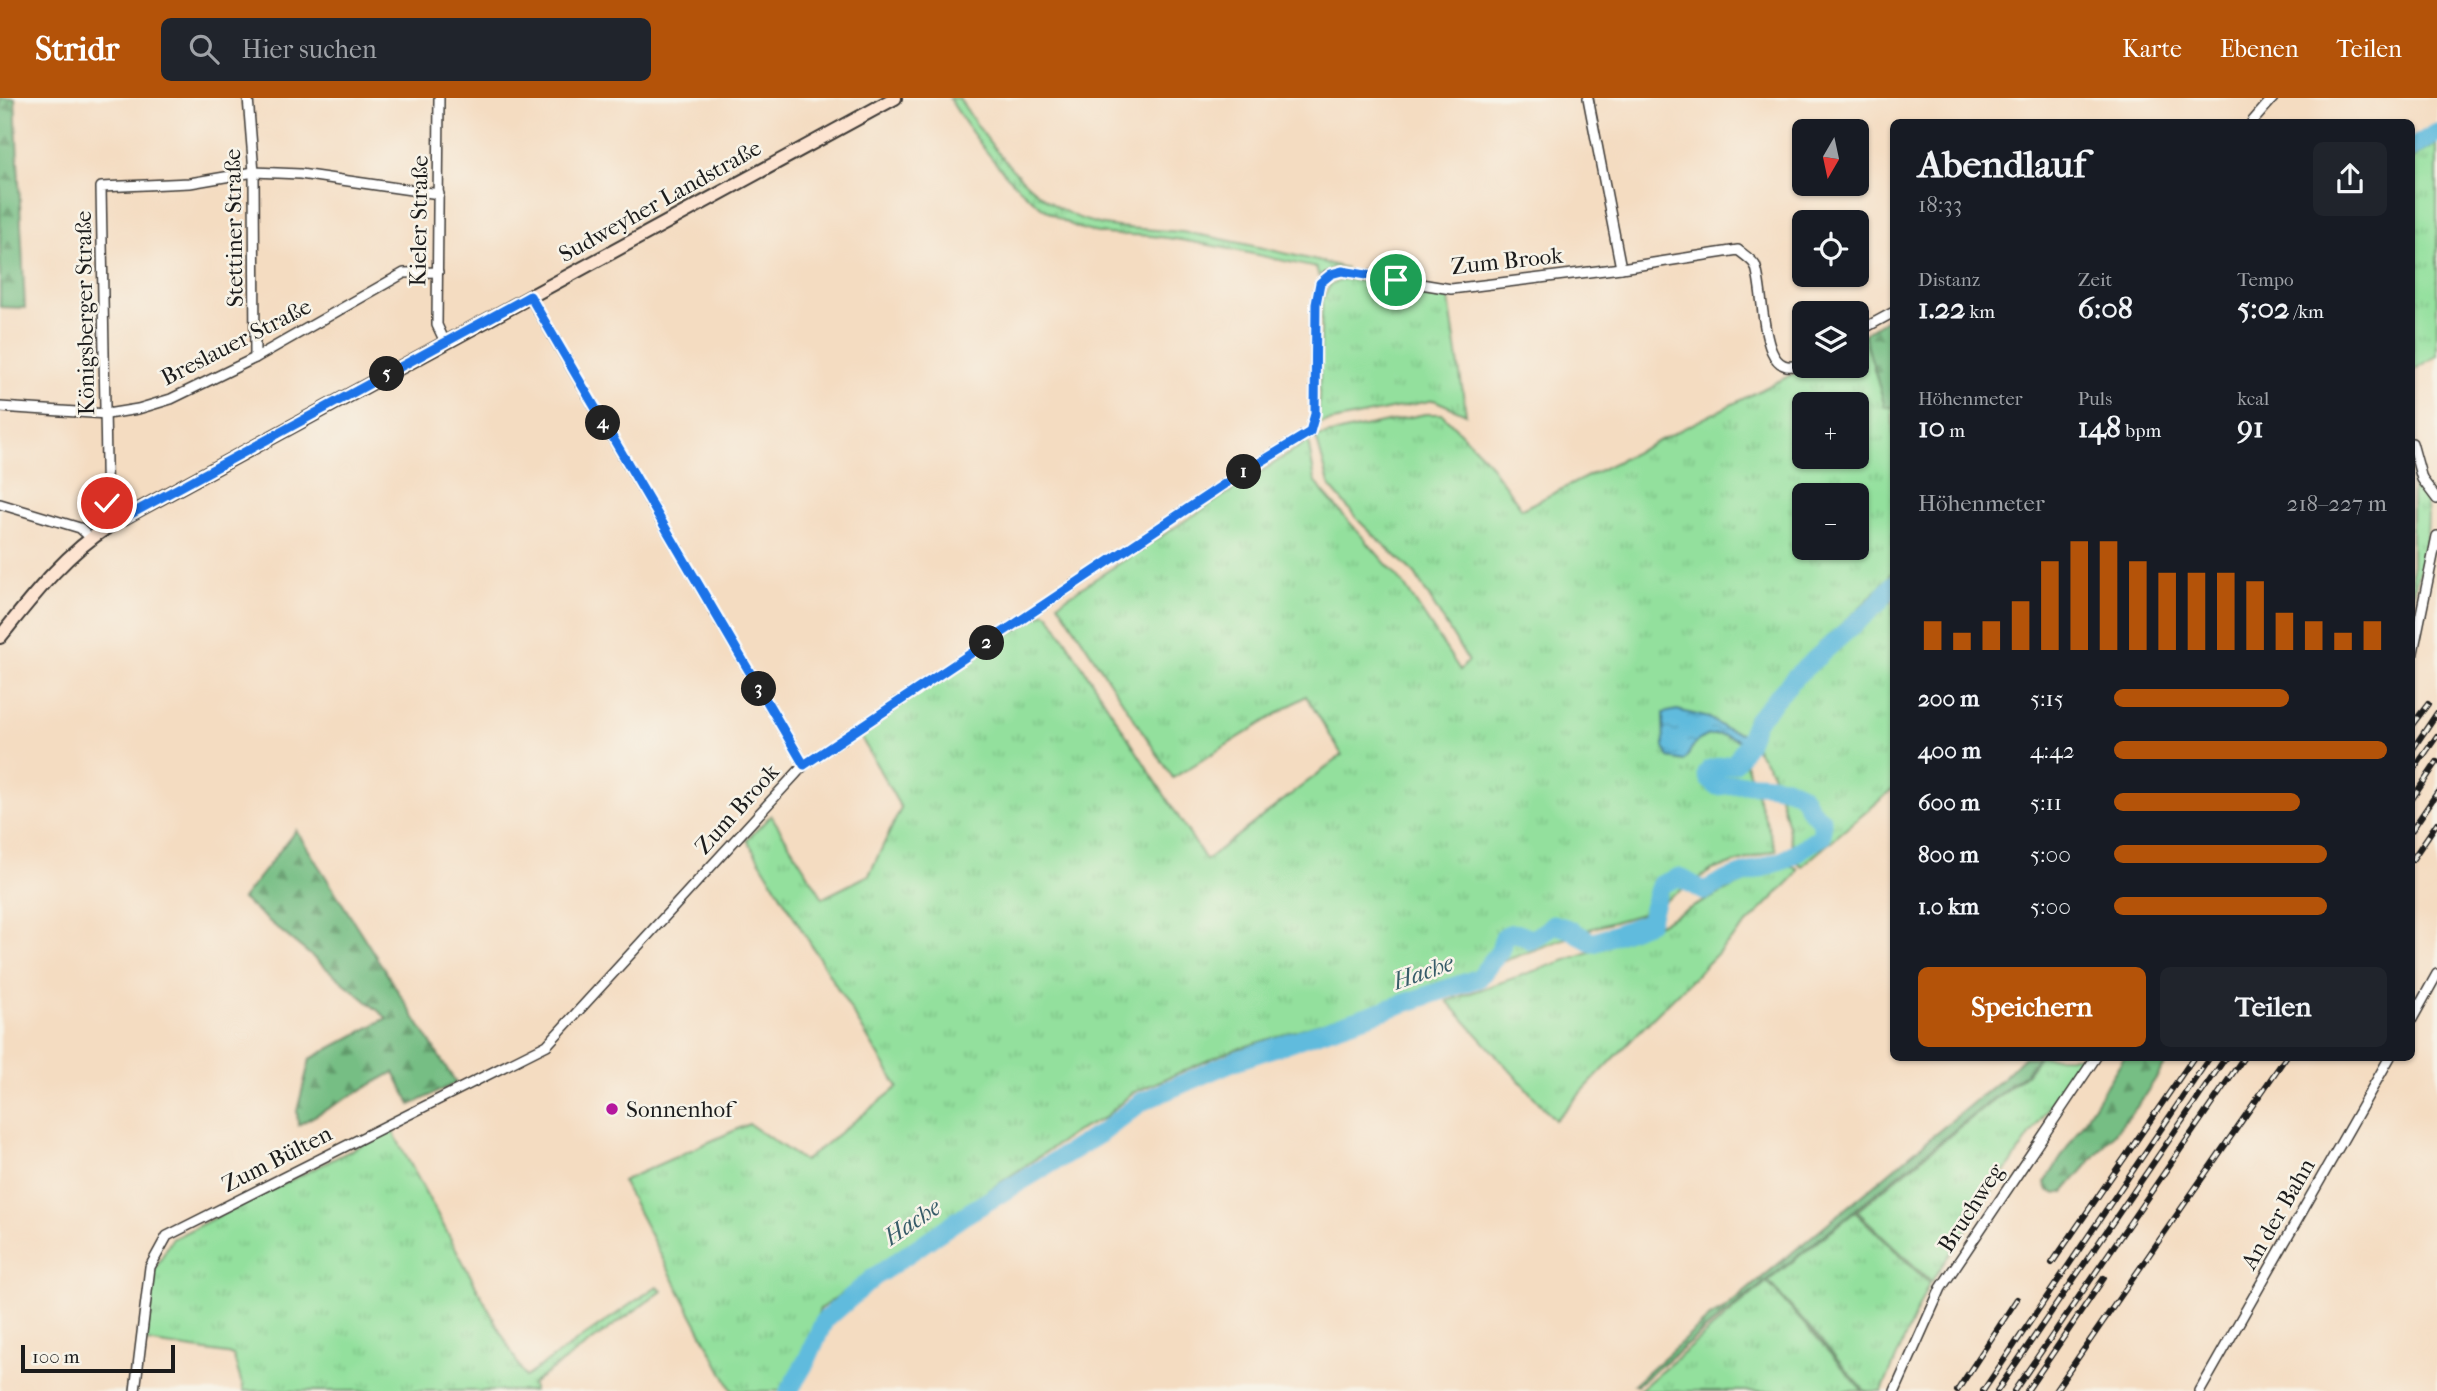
<!DOCTYPE html>
<html lang="de">
<head>
<meta charset="utf-8">
<style>
  :root { --surface:#171b24; --page:#20242c; --text:#f1f3f6; --muted:#9ea1a6; --accent:#b45309 }
  body { margin:0; font-family:"IM FELL French Canon",serif; background:var(--page); color:var(--text); height:100vh; display:flex; flex-direction:column; font-size:26px; white-space:nowrap }
  * { box-sizing:border-box; margin:0 }
  p { font-size:23px; color:var(--muted) }
  .icon { flex:none; width:38px; height:38px; fill:none; stroke:currentColor; stroke-width:2; stroke-linecap:round; stroke-linejoin:round }
  .map { position:relative; flex:1; overflow:hidden }
  .panel { position:absolute; left:1890px; top:21px; width:525px; height:942px; display:flex; flex-direction:column; background:var(--surface); border-radius:10px; box-shadow:0 2px 5px #0004 }
  .panel>* { flex:none }
  .needle { width:46px; rotate:189deg }
  .fabs { position:absolute; left:1792px; top:21px; display:grid; gap:14px }
  .fabs a { display:grid; place-items:center; width:77px; height:77px; border-radius:10px; background:var(--surface); box-shadow:0 2px 5px #0004; font-size:35px }
  .scale { position:absolute; left:21px; bottom:18px; width:154px; box-sizing:border-box; padding-left:7px; border:4px solid #1c1c1c; border-top:0; font-size:19px; line-height:24px; white-space:nowrap; color:#1c1c1c; -webkit-text-stroke:5px #f7f3e8; paint-order:stroke }
  .pin { position:absolute; display:grid; place-items:center; width:60px; height:60px; color:#fff; margin:-30px; border:4px solid #fff; border-radius:50%; box-shadow:0 2px 7px #0007 }
  .km { position:absolute; width:35px; height:35px; margin:-18px; border-radius:50%; background:#222; color:#fff; font-size:19px; line-height:35px; text-align:center }
  .round { display:grid; place-items:center; flex:none; width:74px; height:74px; border-radius:10px; background:var(--page) }
  .overview { display:flex; align-items:center; justify-content:space-between; height:119px; padding:0 28px }
  h1 { font-size:38px; font-weight:700; line-height:52px }
  .stats { display:grid; grid-template-columns:repeat(3,1fr); gap:10px; height:119px; padding:7px 28px }
  .stats div { display:grid; align-content:center }
  .stats b { font-size:30px; font-weight:700 }
  .stats small { font-size:19px; font-weight:400 }
  .stats p { font-size:19px }
  .chart { height:196px; padding:14px 28px }
  .chart p { display:flex; justify-content:space-between }
  .chart svg { width:100%; height:126px; margin-top:7px; stroke:var(--accent); stroke-width:6 }
  .cta { display:flex; gap:14px; margin-top:auto; padding:14px 28px }
  .cta a { flex:1; height:80px; border-radius:10px; background:var(--accent); color:#fff; font-size:28px; font-weight:700; line-height:80px; text-align:center }
  .cta a+a { background:var(--page); color:var(--text) }
  ul { padding:0 28px; list-style:none; font-size:23px }
  li { display:grid; grid-template-columns:112px 84px 1fr; align-items:center; height:52px }
  li i { height:18px; border-radius:9px; background:var(--accent) }
  header { display:flex; align-items:center; gap:42px; box-sizing:border-box; height:98px; padding:0 35px; background:var(--accent); color:#fff }
  header strong { font-size:33px }
  nav { display:flex; gap:38px; margin-inline-start:auto; font-size:24px }
  .search { width:490px; height:63px; background:var(--page); display:flex; align-items:center; gap:18px; box-sizing:border-box; padding:0 24px; border-radius:10px; color:var(--muted); font-size:26px }
  .map>svg:first-child { display:block }
  .grass { fill:url(#grass-tufts); stroke:#587e5c; stroke-width:2; fill-rule:evenodd }
  .forest { fill:url(#forest-firs); stroke:#496d50; stroke-width:2 }
  .water { fill:url(#water-ripples); stroke:#3e6c7c; stroke-width:2 }
  .lines { fill:none; stroke-linecap:round; stroke-linejoin:round }
  .river { stroke:#60bbdd; stroke-width:19 }
  .street-casing { stroke:#3c3935; stroke-width:12 }
  .secondary-casing { stroke:#3c3935; stroke-width:16 }
  .street { stroke:#fff; stroke-width:9 }
  .secondary { stroke:#fde4d1; stroke-width:12 }
  .rail-casing { stroke:#1c1c1c; stroke-width:6 }
  .rail { stroke:#f7f3e8; stroke-width:3.5; stroke-dasharray:10; stroke-linecap:butt }
  .route-casing { stroke:#fff; stroke-width:14 }
  .route { stroke:#1a73e8; stroke-width:9 }
  .poi-dot { fill:#b5179e; stroke:#f7f3e8; stroke-width:2.5 }
  .labels { text-anchor:middle; dominant-baseline:central; stroke-width:5; stroke-linejoin:round; paint-order:stroke }
  .street-label { font-size:23px; fill:#1c1c1c; stroke:#f7f3e8 }
  .poi-label { font-size:23px; fill:#1c1c1c; stroke:#f7f3e8; text-anchor:start }
  .water-label { font-size:24px; font-style:italic; fill:#375c69; stroke:#f7f3e8 }
</style>
</head>
<body>
<header>
<strong>Stridr</strong>
<div class="search"><svg class="icon" aria-label="search" viewBox="0 0 24 24"><circle cx="10" cy="10" r="6"/><path d="M15 15l6 6"/></svg>Hier suchen</div>
<nav><a>Karte</a><a>Ebenen</a><a>Teilen</a></nav>
</header>
<div class="map">
<svg width="2437" height="1293" viewBox="0 0 2437 1293">
  <defs>
    <pattern id="grass-tufts" width="24" height="20" patternUnits="userSpaceOnUse" patternTransform="scale(1.75)"><rect width="24" height="20" fill="#93e09d"/><path d="M3 7l-1-3M5 7V3M7 7l1-3M15 17l-1-3M17 17v-4M19 17l1-3" fill="none" stroke="#7ec087"/></pattern>
    <pattern id="forest-firs" width="22" height="20" patternUnits="userSpaceOnUse" patternTransform="scale(1.75)"><rect width="22" height="20" fill="#76be84"/><path d="M5 1l3.5 6h-7zM16 11l3.5 6h-7z" fill="#609a6b"/></pattern>
    <pattern id="water-ripples" width="26" height="14" patternUnits="userSpaceOnUse" patternTransform="scale(1.75)"><rect width="26" height="14" fill="#60bbdd"/><path d="M2 4q2-2 4 0t4 0M15 11q2-2 4 0t4 0" fill="none" stroke="#53a0bd"/></pattern>
  </defs>
  <rect width="100%" height="100%" fill="#f7f3e8"/>
  <filter id="ink" filterUnits="userSpaceOnUse"><feTurbulence type="fractalNoise" baseFrequency=".0143" numOctaves="2"/><feDisplacementMap in="SourceGraphic" scale="14" xChannelSelector="R" yChannelSelector="G"/><feConvolveMatrix kernelMatrix="1 2 1 2 8 2 1 2 1" color-interpolation-filters="sRGB"/></filter>
  <filter id="wash" filterUnits="userSpaceOnUse"><feTurbulence type="fractalNoise" baseFrequency=".00686" numOctaves="4" result="noise"/><feDisplacementMap in="SourceGraphic" scale="28" xChannelSelector="R" yChannelSelector="G"/><feGaussianBlur stdDeviation="1.57" result="paint"/><feColorMatrix in="noise" values="0 0 0 0 0 0 0 0 0 0 0 0 0 0 0 0 0 1.4 0 .05"/><feComposite in="paint" operator="in"/></filter>
  <g filter="url(#wash)">
    <rect width="100%" height="100%" fill="#f4dcc1"/>
    <g class="grass">
      <path d="M949,0h10c32,50 78,113 140,126 31,7 64,4 96,10 51,9 102,22 152,34h-15l-13,8 -3,-8c-52,-11 -105,-25 -157,-31 -27,-4 -54,1 -80,-9 -55,-20 -100,-82 -130,-130z"/>
      <polygon points="2437,46 2437,258 2412,273 2412,61"/>
      <polygon points="1345,181 1448,195 1466,316 1434,302 1318,326 1322,202 1330,186"/>
      <path d="M1864,236l21,72 8,1v165c-42,51 -102,88 -139,143 -6,9 -10,19 -15,29l37,106 -64,20 -64,42 -55,16 -156,58 -212,67 -93,40 -28,25 -27,13 -113,76 -144,102 -18,47 -21,35h-49l-110,-210 127,-57 55,37 94,-74 -151,-247 24,-25 52,83 46,-23 32,-67 -43,-76 186,-120 5,2 157,246 136,-105 -36,-59 -133,82 -115,-175 250,-162 7,39 8,12 79,90 58,88 8,-9 -53,-87 -53,-50 -32,-37 -14,-50 109,-23h17l43,44 37,51 287,-143h48v-28zM1804,306h53v53h-53zM1804,397h53v53h-53z"/>
      <path d="M2412,368c3,12 10,24 14,36 7,28 -8,70 -14,98z"/>
      <path d="M1893,500v191l-91,77 -6,-5c-8,-29 -12,-60 -24,-88 -4,-11 -16,-18 -18,-32 -3,-32 115,-115 139,-143z"/>
      <polygon points="1793,768 1798,771 1795,778 1639,934 1555,1022 1447,903 1633,839 1729,791 1769,774"/>
      <polygon points="2039,959 2083,959 1931,1184 1857,1113 2026,976"/>
      <polygon points="392,1032 525,1279 657,1188 662,1193 532,1286 534,1293 244,1293 233,1257 146,1244 154,1173 172,1141"/>
      <polygon points="1855,1114 1929,1185 1882,1293 1865,1293 1768,1183"/>
      <polygon points="1767,1184 1863,1293 1638,1293"/>
    </g>
    <g class="forest">
      <polygon points="0,0 15,0 25,210 0,209"/>
      <polygon points="1893,217 1893,309 1885,309 1864,236"/>
      <polygon points="296,732 456,985 411,1007 394,974 298,1027 297,1013 310,961 387,920 242,801"/>
      <polygon points="2024,959 2038,959 2024,976 1637,1287 1634,1286 1711,1218 1724,1211 2004,979"/>
      <polygon points="2124,959 2170,959 2137,1009 2064,1094 2056,1096 2048,1092 2045,1085"/>
    </g>
    <path class="water" d="M1677,612l32,8 15,10 20,6 12,-13 -9,23c-18,-9 -39,-17 -54,2 -3,5 -5,10 -9,15l-15,-3 -5,-11 -1,-34z"/>
    <g class="lines">
      <g class="river">
        <polyline points="2412,50 2437,35"/>
        <path d="M789,1293l18,-31 17,-39 49,-43 92,-63 138,-83 38,-30 91,-40 247,-84 21,-27 4,-14c10,-7 17,-3 27,3l16,-10 6,-6 16,5 24,14 56,-21 11,-37 19,-8 25,14 17,-9 63,-22 38,-24v-16c-5,-4 -10,-8 -13,-12 -2,-3 -2,-7 -5,-10 -15,-18 -67,-15 -87,-12l-8,-7 -2,-5 3,-5 25,-6 12,-19 9,-23 40,-45 81,-72 17,-20"/>
      </g>
    </g>
  </g>
  <g filter="url(#ink)">
    <g class="lines">
      <defs>
        <g id="street">
          <polyline points="248,0 254,74 255,260"/>
          <polyline points="439,0 437,227 445,244"/>
          <path d="M1588,0l33,170 117,-18c5,4 14,10 17,15 11,24 2,123 49,97"/>
          <polyline points="2252,24 2273,0"/>
          <polyline points="530,199 804,667"/>
          <polyline points="1857,234 1894,214"/>
          <polyline points="0,309 107,316 138,311 171,301 255,260 404,175 438,174"/>
          <polyline points="2412,345 2422,381 2437,401"/>
          <polyline points="0,406 80,430 91,440"/>
          <polyline points="109,428 107,420 101,89 190,85 254,74 300,76 439,96"/>
          <polyline points="2412,559 2437,438"/>
          <polyline points="2412,921 2437,876"/>
          <polyline points="135,1293 150,1169 167,1138 547,947 804,667 1226,385 1310,334 1315,316 1316,206 1320,185 1328,177 1342,173 1451,191 1621,170"/>
          <polyline points="1895,1293 1941,1190 2096,959"/>
          <polyline points="2200,1293 2390,959"/>
        </g>
        <path id="secondary" d="M0,539c33,-41 64,-82 109,-111l786,-428"/>
      </defs>
      <use href="#street" class="street-casing"/>
      <use href="#secondary" class="secondary-casing"/>
      <use href="#street" class="street"/>
      <use href="#secondary" class="secondary"/>
      <defs>
        <g id="rail">
          <polyline points="2412,627 2428,606"/>
          <polyline points="2412,652 2437,615"/>
          <polyline points="2412,674 2437,638"/>
          <polyline points="2412,701 2437,664"/>
          <polyline points="2412,732 2437,695"/>
          <polyline points="2412,762 2437,725"/>
          <polyline points="2052,1165 2194,959"/>
          <polyline points="1957,1293 2017,1201"/>
          <polyline points="1983,1293 2210,959"/>
          <polyline points="1997,1293 2226,959"/>
          <polyline points="2014,1293 2244,959"/>
          <polyline points="2027,1293 2104,1180"/>
          <polyline points="2055,1293 2286,959"/>
        </g>
      </defs>
      <use href="#rail" class="rail-casing"/>
      <use href="#rail" class="rail"/>
    </g>
  </g>
  <g class="lines" filter="url(#ink)">
    <defs>
      <polyline id="route" points="107,405 109,428 530,198 804,667 1226,385 1310,334 1315,316 1316,206 1320,185 1331,176 1342,173 1396,182"/>
    </defs>
    <use href="#route" class="route-casing"/>
    <use href="#route" class="route"/>
  </g>
  <circle class="poi-dot" cx="612" cy="1011" r="7"/>
  <g class="labels">
    <g class="street-label">
      <text transform="translate(660 103) rotate(-29)">Sudweyher Landstraße</text>
      <text transform="translate(419 123) rotate(-89)">Kieler Straße</text>
      <text transform="translate(234 130) rotate(-91)">Stettiner Straße</text>
      <text transform="translate(1507 163) rotate(-6)">Zum Brook</text>
      <text transform="translate(85 215) rotate(-91)">Königsberger Straße</text>
      <text transform="translate(236 244) rotate(-27)">Breslauer Straße</text>
      <text transform="translate(737 711) rotate(-48)">Zum Brook</text>
      <text transform="translate(277 1061) rotate(-27)">Zum Bülten</text>
      <text transform="translate(1971 1110) rotate(-57)">Bruchweg</text>
      <text transform="translate(2278 1116) rotate(-60)">An der Bahn</text>
    </g>
    <g class="poi-label">
      <text x="626" y="1011">Sonnenhof</text>
    </g>
    <g class="water-label">
      <text transform="translate(1423 874) rotate(-19)">Hache</text>
      <text transform="translate(912 1124) rotate(-34)">Hache</text>
    </g>
  </g>
</svg>
<div class="fabs">
<a><svg class="needle" viewBox="-14 -14 28 28"><path d="M0-13l5 13h-10z" fill="#e53935"/><path d="M0 13l5-13h-10z" fill="#9ea1a6"/></svg></a>
<a><svg class="icon" aria-label="locate" viewBox="0 0 24 24"><circle cx="12" cy="12" r="6"/><path d="M12 2v4M12 18v4M2 12h4M18 12h4"/></svg></a>
<a><svg class="icon" aria-label="layers" viewBox="0 0 24 24"><path d="M12 4l9 5-9 5-9-5zM3 14l9 5 9-5"/></svg></a>
<a>+</a>
<a>−</a>
</div>
<div class="scale">100 m</div>
<div class="pin" style="left:1396px;top:182px;background:#1e9e55"><svg class="icon" aria-label="arrive" viewBox="0 0 24 24"><path d="M6 21V4h12l-3 4 3 4H6"/></svg></div>
<div class="pin" style="left:107px;top:405px;background:#d93025"><svg class="icon" aria-label="check" viewBox="0 0 24 24"><path d="M5 12l5 5 9-10"/></svg></div>
<b class="km" style="left:1244px;top:374px">1</b>
<b class="km" style="left:987px;top:545px">2</b>
<b class="km" style="left:759px;top:591px">3</b>
<b class="km" style="left:603px;top:325px">4</b>
<b class="km" style="left:387px;top:276px">5</b>
<section class="panel">
<div class="overview"><div><h1>Abendlauf</h1><p>18:33</p></div><a class="round"><svg class="icon" aria-label="share" viewBox="0 0 24 24"><path d="M12 15V3M7 8l5-5 5 5M5 13v7h14v-7"/></svg></a></div>
<div class="stats">
<div><p>Distanz</p><b>1.22<small> km</small></b></div>
<div><p>Zeit</p><b>6:08</b></div>
<div><p>Tempo</p><b>5:02<small> /km</small></b></div>
</div>
<div class="stats">
<div><p>Höhenmeter</p><b>10<small> m</small></b></div>
<div><p>Puls</p><b>148<small> bpm</small></b></div>
<div><p>kcal</p><b>91</b></div>
</div>
<div class="chart"><p><span>Höhenmeter</span>218–227 m</p>
<svg viewBox="0 0 160 44" preserveAspectRatio="none"><path d="M5 44V34M15 44V38M25 44V34M35 44V27M45 44V13M55 44V6M65 44V6M75 44V13M85 44V17M95 44V17M105 44V17M115 44V20M125 44V31M135 44V34M145 44V38M155 44V34"/></svg>
</div>
<ul>
<li><b>200 m</b>5:15<i style="width:64%"></i></li>
<li><b>400 m</b>4:42<i style="width:100%"></i></li>
<li><b>600 m</b>5:11<i style="width:68%"></i></li>
<li><b>800 m</b>5:00<i style="width:78%"></i></li>
<li><b>1.0 km</b>5:00<i style="width:78%"></i></li>
</ul>
<div class="cta"><a>Speichern</a><a>Teilen</a></div>
</section>
</div>
</body>
</html>
